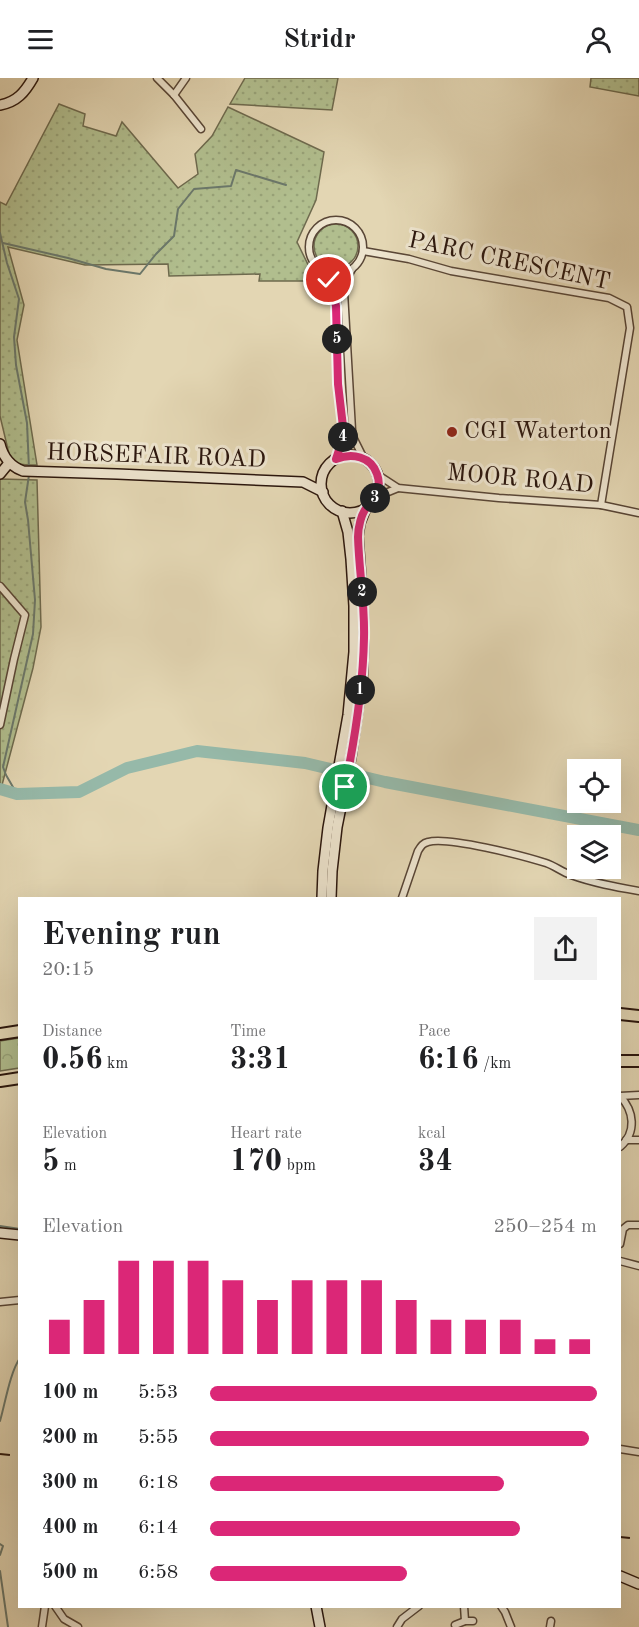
<!DOCTYPE html>
<html lang="en">
<head>
<meta charset="utf-8">
<style>
  :root { --surface:#fff; --page:#f2f2f2; --text:#202124; --muted:#757577; --accent:#db2777 }
  body { margin:0; font-family:"Old Standard TT",serif; background:var(--page); color:var(--text); height:100vh; display:flex; flex-direction:column; font-size:22px; white-space:nowrap }
  * { box-sizing:border-box; margin:0 }
  p { font-size:20px; color:var(--muted) }
  .icon { flex:none; width:33px; height:33px; fill:none; stroke:currentColor; stroke-width:2; stroke-linecap:round; stroke-linejoin:round }
  .map { position:relative; flex:1; overflow:hidden }
  .drawer { position:absolute; left:18px; top:819px; width:603px; height:711px; display:flex; flex-direction:column; background:var(--surface); border-radius:0px; box-shadow:0 6px 24px #0002 }
  .drawer>* { flex:none }
  .buttons { position:absolute; left:567px; top:681px; display:grid; gap:12px }
  .buttons a { display:grid; place-items:center; width:54px; height:54px; border-radius:0px; background:var(--surface); box-shadow:0 6px 24px #0002; font-size:30px }
  .pin { position:absolute; display:grid; place-items:center; width:51px; height:51px; color:#fff; margin:-26px; border:3px solid #fff; border-radius:50%; box-shadow:0 2px 6px #0007 }
  .km { position:absolute; width:30px; height:30px; margin:-15px; border-radius:50%; background:#222; color:#fff; font-size:16px; line-height:30px; text-align:center }
  .round { display:grid; place-items:center; flex:none; width:63px; height:63px; border-radius:0px; background:var(--page) }
  .summary { display:flex; align-items:center; justify-content:space-between; height:102px; padding:0 24px }
  h1 { font-size:33px; font-weight:600; line-height:45px }
  .metrics { display:grid; grid-template-columns:repeat(3,1fr); gap:9px; height:102px; padding:6px 24px }
  .metrics div { display:grid; align-content:center }
  .metrics b { font-size:30px; font-weight:600 }
  .metrics small { font-size:16px; font-weight:400 }
  .metrics p { font-size:16px }
  .chart { height:168px; padding:12px 24px }
  .chart p { display:flex; justify-content:space-between }
  .chart svg { width:100%; height:108px; margin-top:6px; stroke:var(--accent); stroke-width:6 }
  ul { padding:0 24px; list-style:none; font-size:20px }
  li { display:grid; grid-template-columns:96px 72px 1fr; align-items:center; height:45px }
  li i { height:15px; border-radius:8px; background:var(--accent) }
  header { display:flex; justify-content:space-between; align-items:center; height:78px; padding:0 24px; background:var(--surface); font-size:27px; font-weight:600 }
  .map>svg:first-child { display:block }
  .grass { fill:url(#grass-dots); stroke:#6e6a4e; stroke-width:1.5 }
  .forest { fill:url(#forest-crowns); stroke:#6e6a4e; stroke-width:1.5 }
  .lines { fill:none; stroke-linecap:round; stroke-linejoin:round }
  .stream { stroke:#6b786b; stroke-width:2 }
  .river { stroke:#96b9a9; stroke-width:12 }
  .street-casing { stroke:#594636; stroke-width:9 }
  .secondary-casing { stroke:#2b160d; stroke-width:12 }
  .primary-casing { stroke:#2b160d; stroke-width:14 }
  .street { stroke:#ede4ce; stroke-width:6 }
  .secondary { stroke:#ede4ce; stroke-width:9 }
  .primary { stroke:#e3d6b3; stroke-width:10 }
  .rail { stroke:#2b160d; stroke-width:2; stroke-dasharray:10 10; stroke-linecap:butt }
  .route-casing { stroke:#fff; stroke-width:12 }
  .route { stroke:#db2777; stroke-width:8 }
  .poi-dot { fill:#8f2418; stroke:#ede4ce; stroke-width:2 }
  .labels { text-anchor:middle; dominant-baseline:central; stroke-width:6; stroke-linejoin:round; paint-order:stroke }
  .street-label { font-size:24px; fill:#2b160d; stroke:#ede4ce }
  .poi-label { font-size:24px; fill:#2b160d; stroke:#ede4ce; text-anchor:start }
</style>
</head>
<body>
<header><svg class="icon" aria-label="menu" viewBox="0 0 24 24"><path d="M4 6h16M4 12h16M4 18h16"/></svg>Stridr<svg class="icon" aria-label="person" viewBox="0 0 24 24"><circle cx="12" cy="8" r="4"/><path d="M4 21q1-7 8-7t8 7"/></svg></header>
<div class="map">
<svg width="639" height="1549" viewBox="0 0 639 1549">
  <defs>
    <pattern id="grass-dots" width="8" height="8" patternUnits="userSpaceOnUse" patternTransform="scale(1.5)"><rect width="8" height="8" fill="#b1be8e"/><path d="M2 2h.1M6 6h.1" fill="none" stroke="#98a379" stroke-width="1.8" stroke-linecap="round"/></pattern>
    <pattern id="forest-crowns" width="20" height="18" patternUnits="userSpaceOnUse" patternTransform="scale(1.5)"><rect width="20" height="18" fill="#b1be8e"/><path d="M2 6a3 3 0 1 1 6 0M12 15a3 3 0 1 1 6 0" fill="none" stroke="#98a379"/></pattern>
  </defs>
  <rect width="100%" height="100%" fill="#e3d6b3"/>
  <filter id="stains"><feTurbulence type="fractalNoise" baseFrequency=".00333" numOctaves="4"/><feColorMatrix values="0 0 0 0 .2 0 0 0 0 .09 0 0 0 0 .02 0 0 0 .5 -.17"/></filter>
  <radialGradient id="worn" r=".72"><stop offset=".6" stop-color="#630" stop-opacity="0"/><stop offset="1" stop-color="#630" stop-opacity=".3"/></radialGradient>
  <g class="grass">
    <polygon points="245,0 338,0 332,32 230,26"/>
    <polygon points="591,0 639,0 639,18 590,9"/>
    <path d="M59,26l26,10 -2,12 33,10 6,-14 56,66 20,-14 -3,-20 17,-18 16,-29 96,45 -8,48 -19,42 19,39h-57l1,-7 -91,2 -1,-12 -83,1 -77,-18 16,58 -7,35 20,125c-11,0 -19,1 -27,-7l-10,-42v-214l6,3z"/>
    <circle cx="336" cy="168" r="22"/>
    <polygon points="0,401 37,402 41,549 33,590 2,707 0,707"/>
  </g>
  <polygon class="forest" points="19,960 19,990 0,993 0,963"/>
  <g class="lines">
    <g class="stream">
      <polyline points="0,155 7,185 19,221 14,259 16,287 27,345 29,391"/>
      <polyline points="3,165 68,180 106,191 140,196 156,176 174,158 178,131 194,111 231,108 236,92 286,107"/>
      <polyline points="17,716 6,697 3,689 33,556 35,522 28,442 25,424 29,397"/>
      <polyline points="0,1148 20,1151"/>
      <path d="M0,1343c5,-17 10,-49 20,-63"/>
      <polyline points="0,1466 3,1468 0,1477"/>
      <polyline points="0,1493 8,1549"/>
    </g>
    <polyline class="river" points="0,711 17,716 79,714 127,690 197,673 305,685 385,704 639,752"/>
    <defs>
      <g id="street">
        <polyline points="157,0 174,17 201,51"/>
        <polyline points="174,17 186,0"/>
        <circle cx="336" cy="169" r="27"/>
        <polyline points="363,173 409,181 451,193 609,220 627,229 630,250 601,427"/>
        <polyline points="352,191 346,202 344,214 352,352 354,361 364,381"/>
        <polyline points="324,193 332,208 336,228 338,306 344,357 336,381"/>
        <polyline points="378,397 398,410 499,420 601,427 639,435"/>
        <polyline points="376,419 398,410"/>
        <polyline points="0,508 25,537 14,581 0,647"/>
        <path d="M402,820l16,-47c3,-5 5,-8 10,-9 19,-6 96,14 118,21 9,3 16,9 25,12 22,8 45,12 68,16"/>
        <path d="M620,1018c14,15 17,36 0,51"/>
        <polyline points="620,1018 639,1017"/>
        <polyline points="626,1062 639,1062"/>
        <polyline points="620,1166 623,1151 628,1147 639,1147"/>
        <polyline points="620,1183 639,1188"/>
        <polyline points="0,1224 20,1222"/>
        <polyline points="620,1371 639,1374"/>
        <polyline points="55,1528 64,1541 78,1549"/>
        <polyline points="464,1528 465,1543"/>
        <polyline points="501,1528 505,1534 511,1549"/>
        <polyline points="455,1547 465,1543 473,1543"/>
        <polyline points="42,1549 45,1528"/>
        <polyline points="397,1549 402,1541 419,1528"/>
        <polyline points="550,1549 551,1543"/>
      </g>
      <g id="secondary">
        <path d="M0,27c17,-3 25,-13 33,-27"/>
        <path d="M0,366c3,13 10,22 23,27l94,3 186,8 20,10"/>
        <circle cx="350" cy="406" r="29"/>
        <polyline points="0,396 9,385"/>
        <polyline points="322,820 323,793 328,750 348,637 354,574 354,528 351,481 348,454 342,433"/>
        <polyline points="331,820 332,793 337,749 351,679 362,604 364,560 363,530 358,458 360,445 366,430"/>
        <polyline points="0,1155 20,1157"/>
        <polyline points="620,1498 639,1506"/>
        <polyline points="316,1528 320,1549"/>
      </g>
      <g id="primary">
        <polyline points="620,936 639,938"/>
        <polyline points="0,956 20,953"/>
        <polyline points="620,983 639,983"/>
        <polyline points="0,1003 20,1000"/>
      </g>
    </defs>
    <use href="#street" class="street-casing"/>
    <use href="#secondary" class="secondary-casing"/>
    <use href="#primary" class="primary-casing"/>
    <use href="#street" class="street"/>
    <use href="#secondary" class="secondary"/>
    <use href="#primary" class="primary"/>
    <g class="rail">
      <polyline points="0,1376 20,1378"/>
      <polyline points="620,1459 639,1461"/>
    </g>
  </g>
  <g class="lines">
    <defs>
      <path id="route" d="M329,202l5,16 2,10 2,78 6,51 -8,24c16,-6 35,-3 41,15 5,14 -1,23 -10,33 -6,7 -9,21 -9,30 1,34 7,67 6,101 -1,50 -9,100 -19,149"/>
    </defs>
    <use href="#route" class="route-casing"/>
    <use href="#route" class="route"/>
  </g>
  <circle class="poi-dot" cx="452" cy="354" r="6"/>
  <g class="labels">
    <g class="street-label">
      <text transform="translate(509 184) rotate(12)">PARC CRESCENT</text>
      <text transform="translate(156 379) rotate(2)">HORSEFAIR ROAD</text>
      <text transform="translate(520 402) rotate(5)">MOOR ROAD</text>
    </g>
    <g class="poi-label">
      <text x="464" y="354">CGI Waterton</text>
    </g>
  </g>
  <rect width="100%" height="100%" filter="url(#stains)"/>
  <rect width="100%" height="100%" fill="url(#worn)"/>
</svg>
<div class="buttons">
<a><svg class="icon" aria-label="locate" viewBox="0 0 24 24"><circle cx="12" cy="12" r="6"/><path d="M12 2v4M12 18v4M2 12h4M18 12h4"/></svg></a>
<a><svg class="icon" aria-label="layers" viewBox="0 0 24 24"><path d="M12 4l9 5-9 5-9-5zM3 14l9 5 9-5"/></svg></a>
</div>
<div class="pin" style="left:345px;top:709px;background:#1e9e55"><svg class="icon" aria-label="arrive" viewBox="0 0 24 24"><path d="M6 21V4h12l-3 4 3 4H6"/></svg></div>
<div class="pin" style="left:329px;top:202px;background:#d93025"><svg class="icon" aria-label="check" viewBox="0 0 24 24"><path d="M5 12l5 5 9-10"/></svg></div>
<b class="km" style="left:360px;top:612px">1</b>
<b class="km" style="left:362px;top:514px">2</b>
<b class="km" style="left:375px;top:420px">3</b>
<b class="km" style="left:343px;top:359px">4</b>
<b class="km" style="left:337px;top:261px">5</b>
<section class="drawer">
<div class="summary"><div><h1>Evening run</h1><p>20:15</p></div><a class="round"><svg class="icon" aria-label="share" viewBox="0 0 24 24"><path d="M12 15V3M7 8l5-5 5 5M5 13v7h14v-7"/></svg></a></div>
<div class="metrics">
<div><p>Distance</p><b>0.56<small> km</small></b></div>
<div><p>Time</p><b>3:31</b></div>
<div><p>Pace</p><b>6:16<small> /km</small></b></div>
</div>
<div class="metrics">
<div><p>Elevation</p><b>5<small> m</small></b></div>
<div><p>Heart rate</p><b>170<small> bpm</small></b></div>
<div><p>kcal</p><b>34</b></div>
</div>
<div class="chart"><p><span>Elevation</span>250–254 m</p>
<svg viewBox="0 0 160 44" preserveAspectRatio="none"><path d="M5 44V30M15 44V22M25 44V6M35 44V6M45 44V6M55 44V14M65 44V22M75 44V14M85 44V14M95 44V14M105 44V22M115 44V30M125 44V30M135 44V30M145 44V38M155 44V38"/></svg>
</div>
<ul>
<li><b>100 m</b>5:53<i style="width:100%"></i></li>
<li><b>200 m</b>5:55<i style="width:98%"></i></li>
<li><b>300 m</b>6:18<i style="width:76%"></i></li>
<li><b>400 m</b>6:14<i style="width:80%"></i></li>
<li><b>500 m</b>6:58<i style="width:51%"></i></li>
</ul>
</section>
</div>
</body>
</html>
